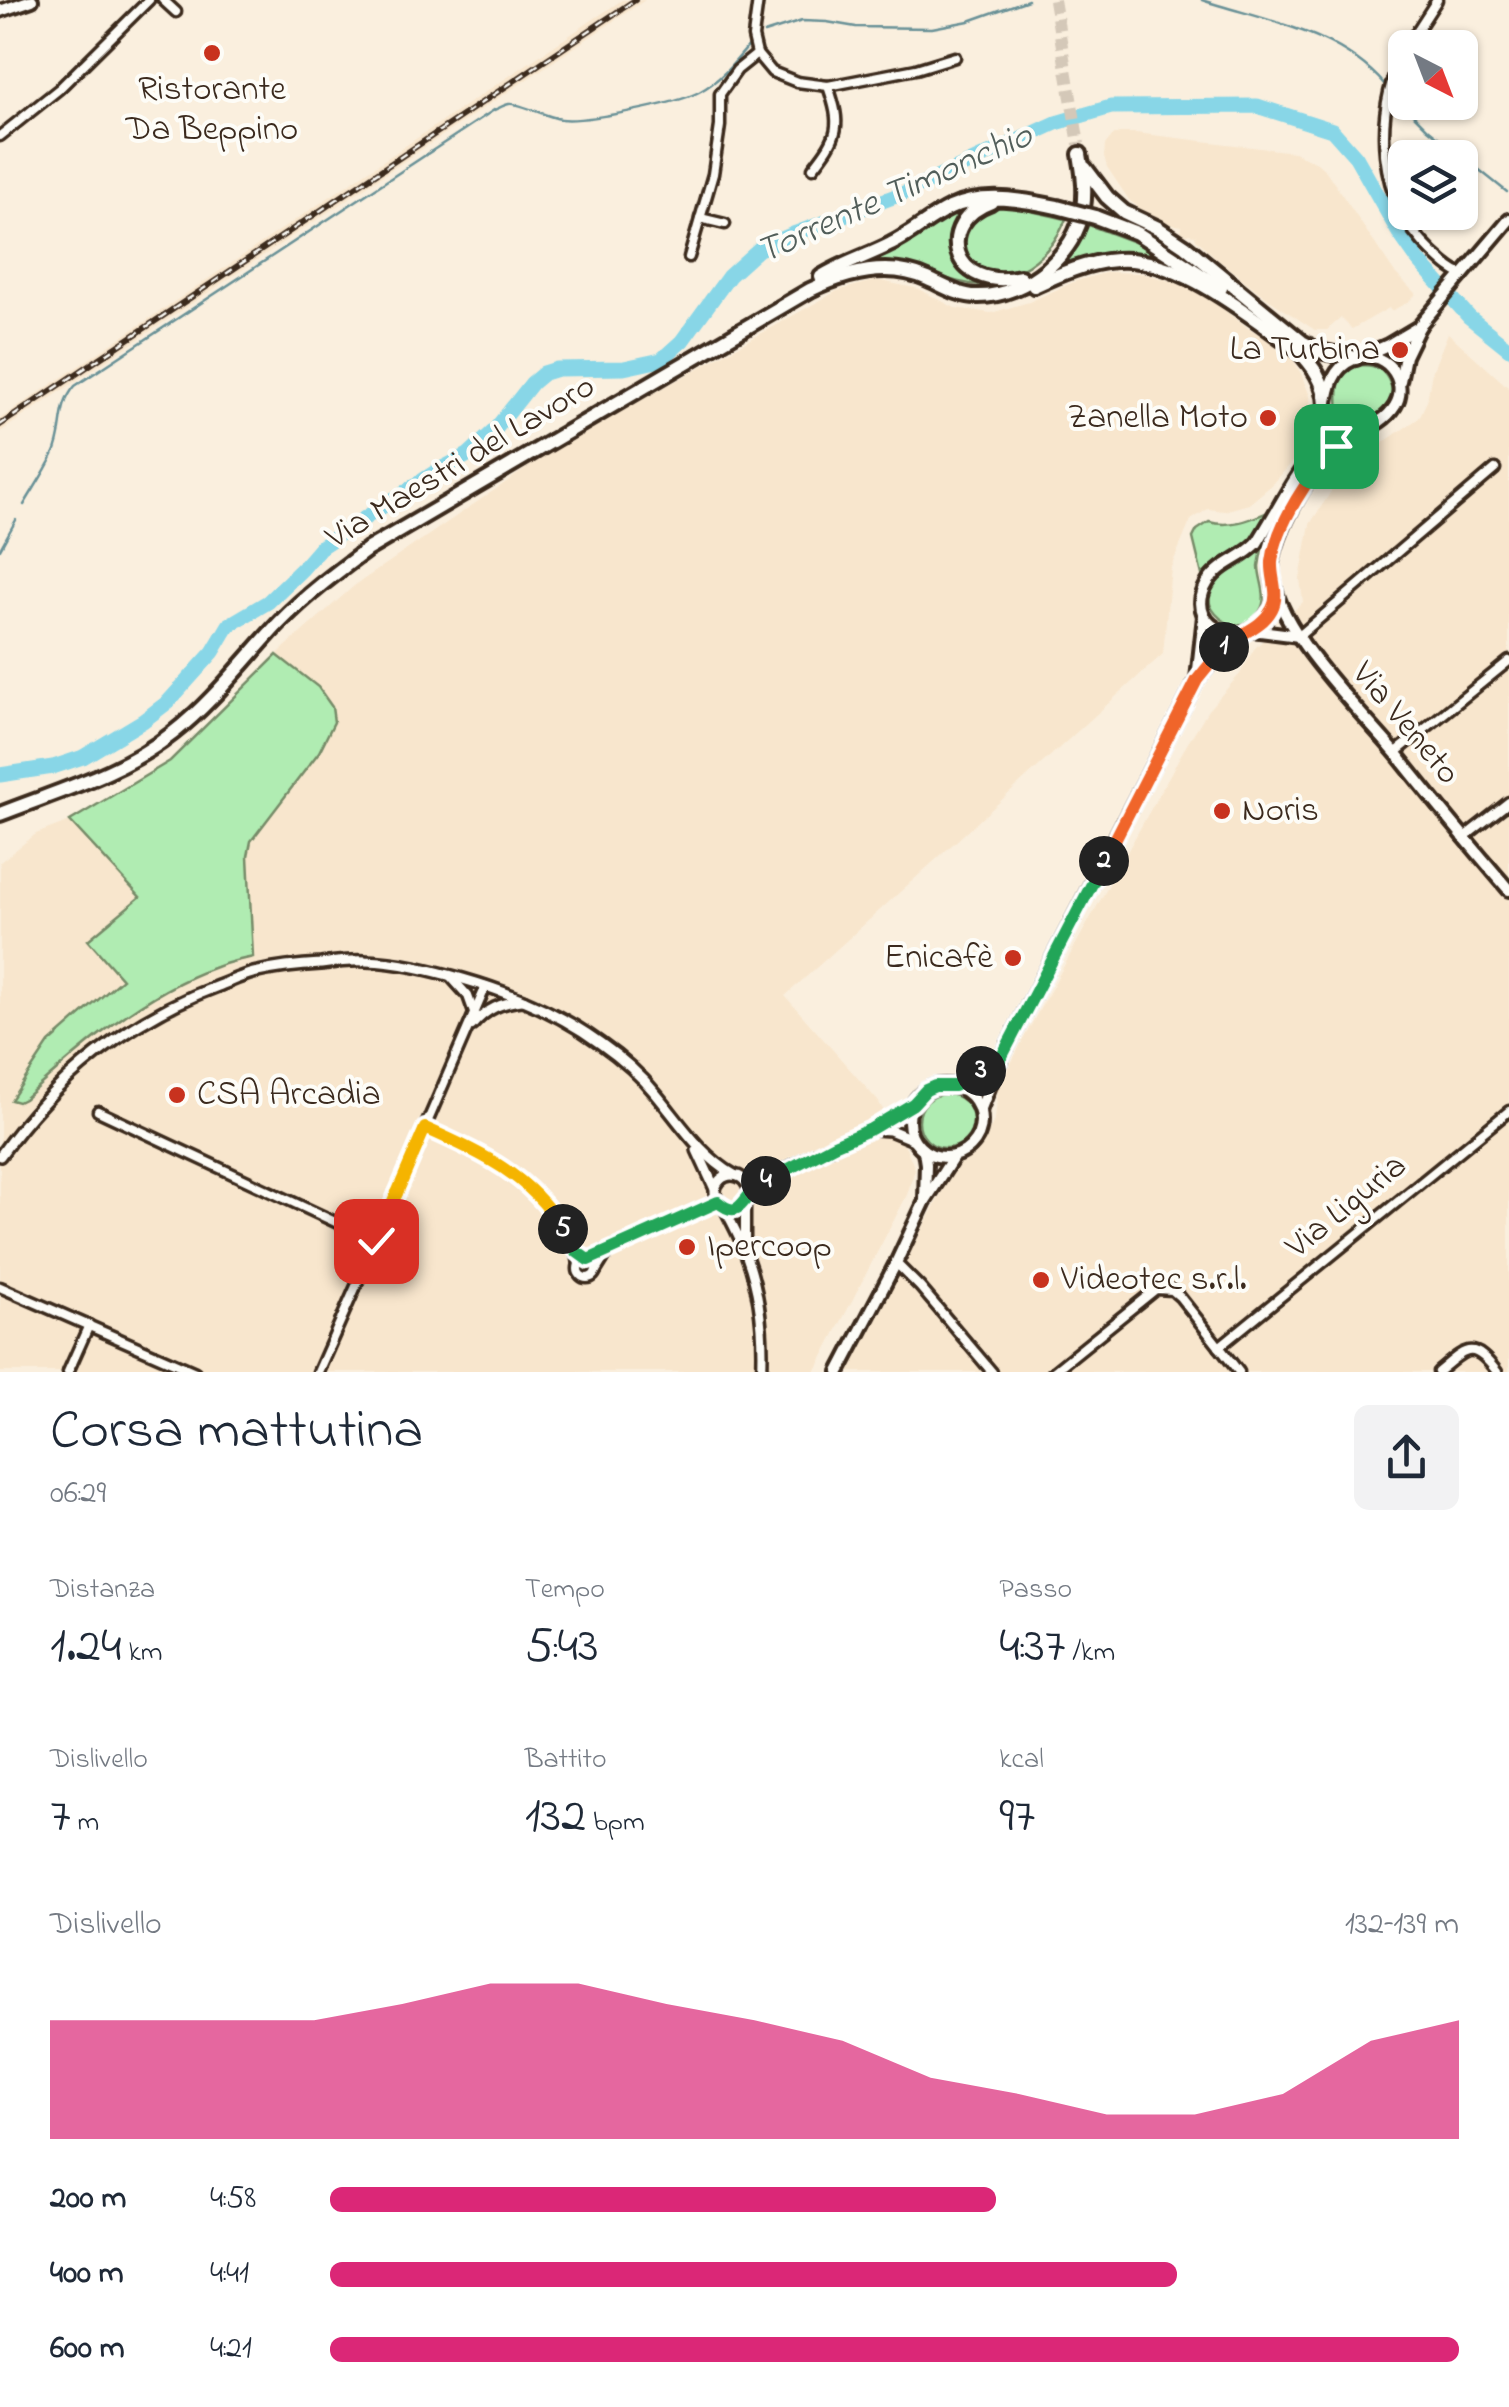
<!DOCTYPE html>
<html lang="it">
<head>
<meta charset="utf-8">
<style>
  :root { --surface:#fff; --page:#f2f2f3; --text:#1f2937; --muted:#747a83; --accent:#db2777 }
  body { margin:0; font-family:"Indie Flower",sans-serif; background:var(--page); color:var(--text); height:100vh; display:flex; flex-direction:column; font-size:38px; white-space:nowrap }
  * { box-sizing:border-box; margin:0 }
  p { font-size:32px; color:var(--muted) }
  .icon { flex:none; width:55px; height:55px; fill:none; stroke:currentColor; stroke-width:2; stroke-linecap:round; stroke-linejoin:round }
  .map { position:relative; height:1372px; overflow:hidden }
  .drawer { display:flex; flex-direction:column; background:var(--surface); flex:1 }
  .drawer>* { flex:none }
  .needle { width:65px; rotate:138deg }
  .tools { position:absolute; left:1388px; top:30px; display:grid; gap:20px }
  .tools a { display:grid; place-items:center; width:90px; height:90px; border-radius:15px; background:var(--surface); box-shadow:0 2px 8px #0004; font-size:50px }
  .pin { position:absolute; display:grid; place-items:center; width:85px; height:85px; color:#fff; margin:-42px; border-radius:20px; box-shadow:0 5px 15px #0006 }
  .km { position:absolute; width:50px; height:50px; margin:-25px; border-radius:50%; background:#222; color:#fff; font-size:28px; line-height:50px; text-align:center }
  .round { display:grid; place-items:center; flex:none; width:105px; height:105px; border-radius:15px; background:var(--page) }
  .overview { display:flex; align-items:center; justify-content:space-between; height:170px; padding:0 50px }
  h1 { font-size:55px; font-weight:600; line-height:75px }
  .figures { display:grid; grid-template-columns:repeat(3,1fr); gap:15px; height:170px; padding:10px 50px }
  .figures div { display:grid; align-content:center }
  .figures b { font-size:50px; font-weight:600 }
  .figures small { font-size:28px; font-weight:400 }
  .figures p { font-size:28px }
  .chart { height:280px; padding:20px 50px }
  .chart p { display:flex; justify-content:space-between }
  .chart svg { width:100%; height:180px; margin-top:10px; fill:var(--accent); opacity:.7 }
  ul { padding:0 50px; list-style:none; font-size:32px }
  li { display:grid; grid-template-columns:160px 120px 1fr; align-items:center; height:75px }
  li i { height:25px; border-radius:12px; background:var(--accent) }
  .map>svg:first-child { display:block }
  .built { fill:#f8e6cd }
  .green { fill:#b0ecb2; stroke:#768b68; stroke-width:2.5 }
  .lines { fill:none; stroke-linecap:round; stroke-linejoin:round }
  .stream { stroke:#699197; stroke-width:2.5 }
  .river { stroke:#88d6e7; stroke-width:15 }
  .trunk-tunnel { stroke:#d4c8b8; stroke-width:12; stroke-dasharray:12 6; stroke-linecap:butt }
  .minor-casing { stroke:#3b2a1e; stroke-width:15 }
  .tertiary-casing { stroke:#3b2a1e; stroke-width:16 }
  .secondary-casing { stroke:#3b2a1e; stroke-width:18 }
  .trunk-casing { stroke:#3b2a1e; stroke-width:20 }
  .minor { stroke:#fdfcf7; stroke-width:8 }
  .tertiary { stroke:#fdfcf7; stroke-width:9 }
  .secondary { stroke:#fdfcf7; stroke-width:10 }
  .trunk { stroke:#fdfcf7; stroke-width:12 }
  .rail-casing { stroke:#3b2a1e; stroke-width:6 }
  .rail { stroke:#fdfcf7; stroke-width:2.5; stroke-dasharray:8; stroke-linecap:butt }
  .trunk-bridge-casing { stroke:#3b2a1e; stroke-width:20; stroke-linecap:butt }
  .trunk-bridge { stroke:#fdfcf7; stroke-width:12 }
  .split-1-casing { stroke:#fff; stroke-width:20 }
  .split-2-casing { stroke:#fff; stroke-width:20 }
  .split-3-casing { stroke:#fff; stroke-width:20 }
  .split-4-casing { stroke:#fff; stroke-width:20 }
  .split-5-casing { stroke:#fff; stroke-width:20 }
  .split-6-casing { stroke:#fff; stroke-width:20 }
  .split-7-casing { stroke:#fff; stroke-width:20 }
  .split-1 { stroke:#f0652b; stroke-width:12 }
  .split-2 { stroke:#f0652b; stroke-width:12 }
  .split-3 { stroke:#22a559; stroke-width:12 }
  .split-4 { stroke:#22a559; stroke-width:12 }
  .split-5 { stroke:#22a559; stroke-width:12 }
  .split-6 { stroke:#f5b400; stroke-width:12 }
  .split-7 { stroke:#f5b400; stroke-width:12 }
  .poi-dot { fill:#c8321e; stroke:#fdfcf7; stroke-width:4 }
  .labels { text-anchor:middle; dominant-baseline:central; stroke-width:8; stroke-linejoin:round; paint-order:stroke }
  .poi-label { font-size:35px; fill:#3b2a1e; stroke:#fdfcf7; text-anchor:start }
  .street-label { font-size:35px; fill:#3b2a1e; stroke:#fdfcf7 }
  .water-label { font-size:38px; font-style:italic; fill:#525e5a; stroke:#fdfcf7 }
</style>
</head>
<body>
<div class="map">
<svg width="1509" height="1372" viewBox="0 0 1509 1372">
  <rect width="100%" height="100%" fill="#faefde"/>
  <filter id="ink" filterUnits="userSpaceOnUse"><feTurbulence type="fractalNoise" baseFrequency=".01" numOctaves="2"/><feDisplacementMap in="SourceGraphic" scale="20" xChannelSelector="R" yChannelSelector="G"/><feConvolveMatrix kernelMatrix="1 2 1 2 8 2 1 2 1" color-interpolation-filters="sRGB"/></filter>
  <g filter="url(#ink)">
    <g class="built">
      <polygon points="622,0 645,0 0,432 0,419"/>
      <polygon points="1119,133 1136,133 1294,152 1317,163 1326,171 1394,272 1416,294 1407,303 1391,311 1389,308 1352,329 1341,318 1327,330 1315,330 1268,299 1216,258 1196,239 1195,235 1181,233 1182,226 1170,224 1146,213 1129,200 1107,167 1104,156 1105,145 1112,136"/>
      <polygon points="1108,272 1142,273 1182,284 1207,297 1248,328 1268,338 1294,361 1301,374 1310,396 1311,414 1309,431 1302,447 1294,460 1273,484 1249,504 1224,511 1208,509 1191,520 1171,567 1163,654 785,996 878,1101 907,1150 915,1169 907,1195 815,1372 0,1372 0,862 36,834 70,821 170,761 284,648 354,586 559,446 837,291 876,280 919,289 955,308 991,313 1029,302 1076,281"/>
      <polygon points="1448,333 1509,388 1509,1372 846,1372 952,1173 963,1157 984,1141 995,1119 998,1089 1024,1038 1183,751 1208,710 1240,674 1254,649 1303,602 1300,579 1310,524 1332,490 1374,449 1419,418 1427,401 1432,372"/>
    </g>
    <g class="green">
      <path d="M970,206l-14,19c3,31 -4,42 26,60 -25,-1 -41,-9 -64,-16 -20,-6 -38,-6 -58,-5l84,-48z"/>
      <path d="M994,207h19l53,12c-11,28 -44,64 -78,54 -7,-2 -16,-6 -20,-12 -18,-24 4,-47 26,-54z"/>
      <polygon points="1086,224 1137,243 1169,262 1144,255 1115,254 1061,266 1075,248"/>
      <path d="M1360,365c12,0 22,2 28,14 16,31 -11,37 -32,44 -8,3 -16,8 -23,13 1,-2 5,-15 5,-16 3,-24 -9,-46 22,-55z"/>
      <path d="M1273,510c-8,14 -17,30 -30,39 -14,10 -28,14 -41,26l-9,-37 4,-8 12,-8c23,6 42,-3 64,-12z"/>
      <path d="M1262,550c-1,5 -2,10 -3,16 0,15 10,30 1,45 -21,36 -70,-6 -44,-33 5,-5 13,-7 20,-10 10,-5 18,-12 26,-18z"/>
      <path d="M277,655l41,32 14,20 2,15 -15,30 -68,89 -3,15 5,101c-12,3 -25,5 -37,10 -73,26 -135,81 -192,132l-6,3 -7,-2 38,-57 73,-64 -34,-39 52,-43 -70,-76 100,-60z"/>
      <circle cx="946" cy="1121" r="27"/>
    </g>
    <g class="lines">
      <g class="stream">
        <path d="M1202,0c64,21 137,31 183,85"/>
        <polyline points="764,33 802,21 827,22 856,27 932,28 969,21 1028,0"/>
        <polyline points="1398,99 1428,129 1507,192"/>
        <path d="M24,505c10,-17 21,-33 29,-50 12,-26 3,-46 22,-69l419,-276c5,-2 10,-5 15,-6 10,-2 37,13 52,15 25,3 116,-15 138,-27 21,-11 36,-30 51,-48"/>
        <polyline points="0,549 16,520"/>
      </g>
      <polyline class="river" points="0,775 53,767 83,757 143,721 168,702 213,652 229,625 268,602 302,569 322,546 437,471 468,455 494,431 532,383 544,373 557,369 624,368 661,360 682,341 729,276 759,249 796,233 904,193 1056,123 1111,107 1257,106 1332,130 1356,157 1399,233 1418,260 1469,317 1509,349"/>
      <polyline class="trunk-tunnel" points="1054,0 1079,144"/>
      <defs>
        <g id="minor">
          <polyline points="163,0 176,12"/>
          <polyline points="758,0 753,37 757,54 772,72 797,82 828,86 916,69 955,57"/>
          <polyline points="1406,48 1437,0"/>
          <path d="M1405,49c-33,66 -29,150 27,203 10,9 18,18 31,23"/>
          <polyline points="0,136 59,89 149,0"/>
          <path d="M813,168c26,-33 29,-41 15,-82"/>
          <polyline points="700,218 725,224"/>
          <polyline points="689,257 713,174 720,126 720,94 737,70 757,54"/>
          <polyline points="1299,636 1495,469"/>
          <polyline points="1395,753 1509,661"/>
          <polyline points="1463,838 1509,802"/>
          <polyline points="450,976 468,996 474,1013"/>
          <path d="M472,1026c15,-18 29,-23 52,-26"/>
          <polyline points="98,1111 376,1241 318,1372"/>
          <path d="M425,1128c41,18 85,37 116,71 14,16 25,35 36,53"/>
          <path d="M724,1207c7,15 16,30 21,45 14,37 19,80 17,120"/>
          <polyline points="376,1241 486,986"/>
          <polyline points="745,1245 745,1203"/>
          <polyline points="609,1250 718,1202"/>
          <circle cx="587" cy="1269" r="9"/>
          <polyline points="896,1263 920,1287 992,1372"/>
          <polyline points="579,1265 577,1252 588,1260 609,1250 596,1271"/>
          <polyline points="0,1287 195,1372"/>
          <polyline points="1219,1347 1509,1111"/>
          <polyline points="68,1372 89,1325"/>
          <polyline points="1053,1372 1156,1289 1172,1290 1180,1297 1239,1372"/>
          <path d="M1438,1372c28,-23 34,-33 59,0"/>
        </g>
        <g id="tertiary">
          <polyline points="874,1129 890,1130 914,1140"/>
          <polyline points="697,1150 715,1189"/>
          <path d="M0,1156c54,-77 129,-137 218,-170 11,-4 23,-10 35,-13 22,-5 46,-8 68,-9 15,-2 30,-4 45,-3 33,1 65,9 97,18 49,14 96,34 137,64 20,14 40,31 56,51 25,30 44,61 78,81"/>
          <circle cx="732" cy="1192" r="17"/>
          <polyline points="749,1194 774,1175 834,1145 871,1129 913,1104"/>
        </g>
        <g id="secondary">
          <polyline points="0,11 32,0"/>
          <polyline points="1365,355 1388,345 1420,326"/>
          <polyline points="1400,381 1405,356 1420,325 1509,220"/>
          <path d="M1276,595c-15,65 -99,37 -68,-13 12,-19 34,-23 49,-39 12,-19 23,-39 35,-59 11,-17 23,-34 29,-53 9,-26 2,-59 33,-72 28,-13 57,21 41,47 -13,21 -38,24 -56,38 -26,21 -67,92 -67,125 0,58 89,142 126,187 36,45 73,90 111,134"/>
          <polyline points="1252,630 1299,636"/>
          <polyline points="1197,679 1204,616"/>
          <circle cx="945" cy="1121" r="36"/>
          <polyline points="954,1086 999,1060"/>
          <polyline points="980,1111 1000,1060 1197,680 1224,647 1238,635"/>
          <polyline points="924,1151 926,1164 925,1200"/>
          <polyline points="839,1372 896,1263 925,1201 954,1156"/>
        </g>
        <g id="trunk">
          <polyline points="1085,168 1107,197 1124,212 1158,228 1185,246 1302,342 1319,351 1356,358"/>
          <path d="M991,202c-56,20 -41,90 29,75"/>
          <polyline points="1095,217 1137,233 1221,288"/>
          <path d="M821,277c22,-14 47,-21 70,-33 21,-10 38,-26 59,-36 33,-16 73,-8 107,-1"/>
          <path d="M1034,286c26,-12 53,-24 82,-26 62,-5 132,55 181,89 16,17 28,32 29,56"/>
          <path d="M0,814c58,-23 123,-41 173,-81 40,-31 72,-74 106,-110 27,-28 58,-51 89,-74l442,-259c37,-18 79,-29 118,-11 16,7 33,18 51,17 47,0 98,-42 104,-88 3,-19 0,-36 -3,-54"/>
        </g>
      </defs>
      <use href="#minor" class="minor-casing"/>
      <use href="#tertiary" class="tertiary-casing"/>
      <use href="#secondary" class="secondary-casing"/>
      <use href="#trunk" class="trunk-casing"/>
      <use href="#minor" class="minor"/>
      <use href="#tertiary" class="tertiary"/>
      <use href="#secondary" class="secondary"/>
      <use href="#trunk" class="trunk"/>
      <defs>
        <polyline id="rail" points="0,425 635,0"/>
      </defs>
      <use href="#rail" class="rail-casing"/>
      <use href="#rail" class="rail"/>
      <defs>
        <polyline id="trunk-bridge" points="1057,207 1095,217"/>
      </defs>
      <use href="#trunk-bridge" class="trunk-bridge-casing"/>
      <use href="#trunk-bridge" class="trunk-bridge"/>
    </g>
  </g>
  <g class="lines" filter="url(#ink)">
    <defs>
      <path id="split-1" d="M1224,647c15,-14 37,-18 48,-38 8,-15 -1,-30 0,-47 4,-38 39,-89 64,-116"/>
      <polyline id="split-2" points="1104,861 1197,680 1224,647"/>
      <polyline id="split-3" points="981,1071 1000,1060 1104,861"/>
      <polyline id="split-4" points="766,1181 834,1145 871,1129 913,1104 926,1090 935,1086 954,1086 981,1071"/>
      <path id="split-5" d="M563,1229l14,23 11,8 130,-58c19,16 22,3 34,-10 4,-4 9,-7 14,-11"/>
      <path id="split-6" d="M397,1193l28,-65c57,25 104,47 138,101"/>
      <polyline id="split-7" points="376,1241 397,1193"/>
    </defs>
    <use href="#split-1" class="split-1-casing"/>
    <use href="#split-2" class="split-2-casing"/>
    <use href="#split-3" class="split-3-casing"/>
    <use href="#split-4" class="split-4-casing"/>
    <use href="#split-5" class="split-5-casing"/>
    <use href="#split-6" class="split-6-casing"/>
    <use href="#split-7" class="split-7-casing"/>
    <use href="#split-1" class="split-1"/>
    <use href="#split-2" class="split-2"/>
    <use href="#split-3" class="split-3"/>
    <use href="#split-4" class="split-4"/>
    <use href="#split-5" class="split-5"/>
    <use href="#split-6" class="split-6"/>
    <use href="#split-7" class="split-7"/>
  </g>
  <g class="poi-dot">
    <circle cx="212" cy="53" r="10"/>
    <circle cx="1400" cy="350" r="10"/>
    <circle cx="1268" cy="418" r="10"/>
    <circle cx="1222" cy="811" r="10"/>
    <circle cx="1013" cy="958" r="10"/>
    <circle cx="177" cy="1095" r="10"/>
    <circle cx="687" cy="1247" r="10"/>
    <circle cx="1041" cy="1280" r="10"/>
  </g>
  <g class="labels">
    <g class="poi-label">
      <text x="212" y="90" text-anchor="middle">Ristorante<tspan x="212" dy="40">Da Beppino</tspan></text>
      <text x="1380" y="350" text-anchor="end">La Turbina</text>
      <text x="1248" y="418" text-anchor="end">Zanella Moto</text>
      <text x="1242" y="811">Noris</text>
      <text x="993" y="958" text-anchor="end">Enicafè</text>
      <text x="197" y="1095">CSA Arcadia</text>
      <text x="707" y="1247">Ipercoop</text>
      <text x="1061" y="1280">Videotec s.r.l.</text>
    </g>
    <g class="street-label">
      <text transform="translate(461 463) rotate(-31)">Via Maestri del Lavoro</text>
      <text transform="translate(1405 724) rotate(50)">Via Veneto</text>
      <text transform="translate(1347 1207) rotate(-39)">Via Liguria</text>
    </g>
    <g class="water-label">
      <text transform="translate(895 195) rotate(-24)">Torrente Timonchio</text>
    </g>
  </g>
</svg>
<div class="tools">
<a><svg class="needle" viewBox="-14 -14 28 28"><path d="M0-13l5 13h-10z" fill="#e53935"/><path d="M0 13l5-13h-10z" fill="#747a83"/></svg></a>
<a><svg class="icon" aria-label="layers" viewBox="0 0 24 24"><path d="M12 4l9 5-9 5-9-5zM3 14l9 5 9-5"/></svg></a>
</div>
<div class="pin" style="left:1336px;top:446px;background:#1e9e55"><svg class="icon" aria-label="arrive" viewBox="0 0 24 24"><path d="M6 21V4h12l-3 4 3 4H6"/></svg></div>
<div class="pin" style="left:376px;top:1241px;background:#d93025"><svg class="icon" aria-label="check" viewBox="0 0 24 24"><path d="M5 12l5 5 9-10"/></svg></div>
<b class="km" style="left:1224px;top:647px">1</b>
<b class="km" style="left:1104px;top:861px">2</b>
<b class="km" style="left:981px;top:1071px">3</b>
<b class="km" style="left:766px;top:1181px">4</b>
<b class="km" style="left:563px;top:1229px">5</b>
</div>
<section class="drawer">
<div class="overview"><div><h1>Corsa mattutina</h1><p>06:29</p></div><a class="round"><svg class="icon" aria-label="share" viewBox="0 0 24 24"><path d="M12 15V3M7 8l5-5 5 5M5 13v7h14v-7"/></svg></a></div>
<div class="figures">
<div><p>Distanza</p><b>1.24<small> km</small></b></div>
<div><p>Tempo</p><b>5:43</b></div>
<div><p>Passo</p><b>4:37<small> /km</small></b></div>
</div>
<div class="figures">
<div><p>Dislivello</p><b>7<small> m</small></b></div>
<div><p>Battito</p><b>132<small> bpm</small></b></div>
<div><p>kcal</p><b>97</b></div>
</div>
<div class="chart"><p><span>Dislivello</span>132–139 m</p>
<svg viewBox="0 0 160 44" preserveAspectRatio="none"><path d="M0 44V15L10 15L20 15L30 15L40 11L50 6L60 6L70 11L80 15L90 20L100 29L110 33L120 38L130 38L140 33L150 20L160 15V44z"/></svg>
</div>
<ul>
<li><b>200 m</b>4:58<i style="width:59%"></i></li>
<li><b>400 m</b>4:41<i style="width:75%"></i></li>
<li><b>600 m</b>4:21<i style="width:100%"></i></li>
</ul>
</section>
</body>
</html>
